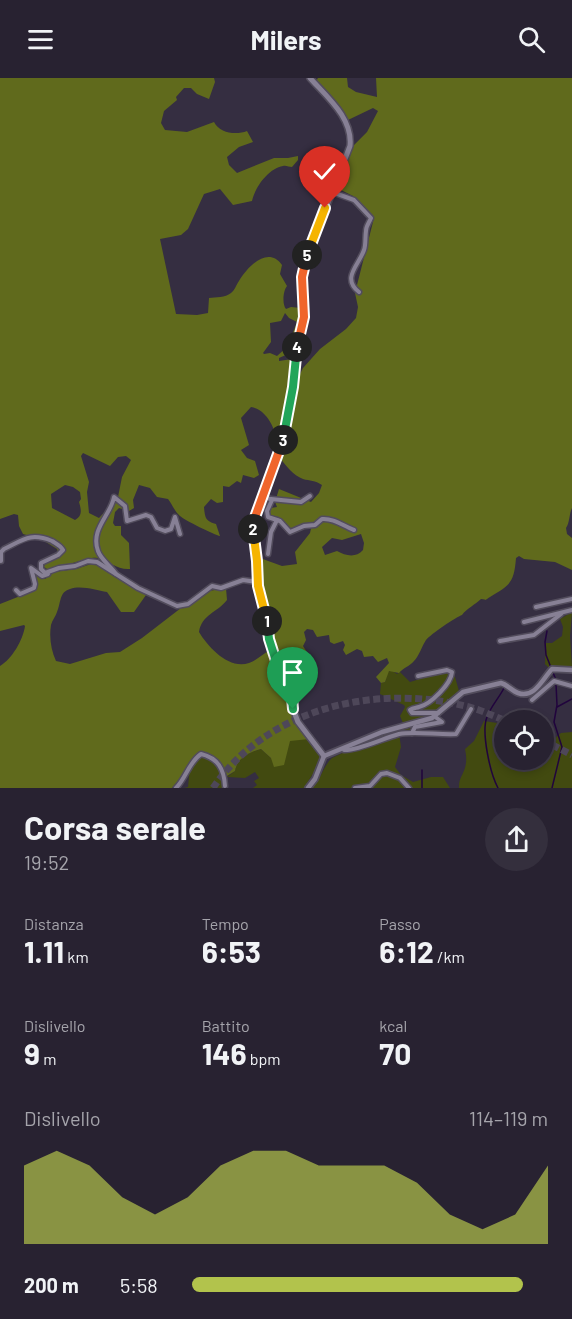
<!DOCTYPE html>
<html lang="it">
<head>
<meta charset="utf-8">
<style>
  :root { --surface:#282231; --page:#342f3d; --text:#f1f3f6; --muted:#a5a4ab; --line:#443f4d; --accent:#b2c34c }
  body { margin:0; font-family:Barlow,sans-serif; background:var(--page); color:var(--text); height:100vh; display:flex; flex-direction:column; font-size:22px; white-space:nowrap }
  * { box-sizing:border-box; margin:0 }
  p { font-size:20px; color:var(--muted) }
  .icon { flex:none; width:33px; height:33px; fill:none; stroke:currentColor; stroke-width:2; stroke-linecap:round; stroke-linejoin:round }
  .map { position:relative; height:710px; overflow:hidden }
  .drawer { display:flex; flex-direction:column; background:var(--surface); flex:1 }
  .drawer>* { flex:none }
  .fabs { position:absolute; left:494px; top:632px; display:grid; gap:12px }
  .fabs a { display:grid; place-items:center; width:60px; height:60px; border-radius:50%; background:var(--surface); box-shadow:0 3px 9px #0003,0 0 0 2px var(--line); font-size:30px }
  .pin { position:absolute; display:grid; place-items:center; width:51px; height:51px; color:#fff; margin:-62px -26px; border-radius:50% 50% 50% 0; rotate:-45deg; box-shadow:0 0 6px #0007 }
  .pin .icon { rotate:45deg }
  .km { position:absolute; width:30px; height:30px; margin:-15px; border-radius:50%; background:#222; color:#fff; font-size:16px; line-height:30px; text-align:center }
  .round { display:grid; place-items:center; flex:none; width:63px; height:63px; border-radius:32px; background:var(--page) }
  .head { display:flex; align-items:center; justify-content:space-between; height:102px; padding:0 24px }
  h1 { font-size:33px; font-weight:700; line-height:45px }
  .metrics { display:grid; grid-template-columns:repeat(3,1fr); gap:9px; height:102px; padding:6px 24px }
  .metrics div { display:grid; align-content:center }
  .metrics b { font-size:30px; font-weight:700 }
  .metrics small { font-size:16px; font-weight:400 }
  .metrics p { font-size:16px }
  .chart { height:168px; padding:12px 24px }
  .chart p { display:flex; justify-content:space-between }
  .chart svg { width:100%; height:108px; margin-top:6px; fill:var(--accent); opacity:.7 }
  ul { padding:0 24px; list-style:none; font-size:20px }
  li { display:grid; grid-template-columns:96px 72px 1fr; align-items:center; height:45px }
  li i { height:15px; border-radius:8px; background:var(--accent) }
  header { display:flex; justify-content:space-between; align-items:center; height:78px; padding:0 24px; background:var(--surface); font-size:27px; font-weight:700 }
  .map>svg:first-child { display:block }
  .green { fill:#424a10 }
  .forest { fill:#606a1c; fill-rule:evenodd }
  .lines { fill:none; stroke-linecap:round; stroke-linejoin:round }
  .stream { stroke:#21043d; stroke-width:1.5 }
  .trunk-tunnel { stroke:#4e4759; stroke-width:7; stroke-dasharray:7 3.5; stroke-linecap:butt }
  .minor-casing { stroke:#524c5c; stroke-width:7 }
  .tertiary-casing { stroke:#524c5c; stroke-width:8 }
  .secondary-casing { stroke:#524c5c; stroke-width:8 }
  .minor { stroke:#878095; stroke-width:4 }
  .tertiary { stroke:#878095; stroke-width:4.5 }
  .secondary { stroke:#878095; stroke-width:5 }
  .split-1-casing { stroke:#fff; stroke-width:12 }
  .split-2-casing { stroke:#fff; stroke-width:12 }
  .split-3-casing { stroke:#fff; stroke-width:12 }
  .split-4-casing { stroke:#fff; stroke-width:12 }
  .split-5-casing { stroke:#fff; stroke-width:12 }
  .split-6-casing { stroke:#fff; stroke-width:12 }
  .split-1 { stroke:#22a559; stroke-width:8 }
  .split-2 { stroke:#f5b400; stroke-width:8 }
  .split-3 { stroke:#f0652b; stroke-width:8 }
  .split-4 { stroke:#22a559; stroke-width:8 }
  .split-5 { stroke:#f0652b; stroke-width:8 }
  .split-6 { stroke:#f5b400; stroke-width:8 }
</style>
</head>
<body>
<header><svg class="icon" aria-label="menu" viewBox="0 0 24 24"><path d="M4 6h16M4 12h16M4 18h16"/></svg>Milers<svg class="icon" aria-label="search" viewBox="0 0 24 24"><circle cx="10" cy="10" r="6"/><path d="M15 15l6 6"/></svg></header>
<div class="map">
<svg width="572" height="710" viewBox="0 0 572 710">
  <rect width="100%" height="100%" fill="#352e41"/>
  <g class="green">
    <polygon points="572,534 570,558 572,589 554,588 549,590 545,586 546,565 552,565 562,558 563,549 560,541"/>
    <polygon points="391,592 397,596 400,594 410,604 446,593 455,599 459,613 433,637 403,645 400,638 405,629 404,627 380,616 381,605 385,604 388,594"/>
    <path d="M484,643l20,3v35h39v-9l2,-3 16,-14 11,-1v56h-113c-1,-14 11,-16 6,-39l9,-8z"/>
    <path d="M411,647l-1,6 -11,2 2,14 -6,20 6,8 12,7 18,-5h12l7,11h-138c9,-8 11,-22 20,-30l35,-17z"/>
    <path d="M298,661h11l14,19 -19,30h-51l4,-3 -3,-4 5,-3 -4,-6 -10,6 -18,-1 8,-6c2,-13 15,-19 26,-22l10,9 19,-18z"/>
    <polygon points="201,678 210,682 225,695 222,710 184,710 188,709 190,688"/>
  </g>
  <g class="forest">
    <path d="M0,0h214l1,4 -6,17 -12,-5 -6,-6h-7l-8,9 1,3 -13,11 -3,12 4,7 22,2 27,-10c6,12 23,13 33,9l6,11 -14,5 -12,10 2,8 8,8 37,-15h14l10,-2v4l-6,7c-3,0 -6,-2 -9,-1 -14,2 -28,21 -31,35l-19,4 -13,-16 -16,5 -16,35 -7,6 -21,4 16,75 21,1 11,-2 1,-15c7,-1 16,0 22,-5 4,-3 5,-8 8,-12 8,-14 29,-36 43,-16l-2,9 7,12c-4,5 -5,18 -1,23l5,-2 10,1v11l-8,32 -4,-8 8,-21 -8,-4 -4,-5 -4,8 -11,2 1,19 -8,11 1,1 6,-1 7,3 9,-8 2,6 -9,4v3l13,-2v20l-14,70c-1,-16 -9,-39 -27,-42l-10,11 8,27 -8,5 6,8 8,3 4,14 -5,3 -11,-3 -2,8 -4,-2 -8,6 -6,-1v16l-6,1 -6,-4 -7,8c1,12 2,14 12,17l4,12c-5,-1 -36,-16 -40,-20 -5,-4 -8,-12 -12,-17l-11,-2 -7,-9 -11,-3 -6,15 1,8 -5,3 -10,-3 -4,4 -2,11 2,3h6v9l8,8 1,26c-13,1 -21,-8 -33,-11 -6,-2 -39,10 -47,13l-6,-4 1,-4 14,-7 -2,-7 -16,-10 -18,-5 -4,-8 -1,-11 -4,-1 -14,5zM83,375l27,13 8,-9 8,-1 5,4 -9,17 -4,20 -19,21 -10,-5 -2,-21 2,-10 -8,-26zM65,407l8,2 7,5 1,7 -2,3c2,7 4,14 -4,18l-23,-12 -1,-14z"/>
    <path d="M318,0h29l1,9 8,5 21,5 -1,-19h196v430c-3,6 -2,14 -6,20l1,6 5,4v32l-17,-8 -31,-3 -5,-3 -3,2c-2,25 -6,27 -26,39 -7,4 -1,3 -9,2 -6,6 -14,9 -19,16 -6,2 -31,19 -36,25 -4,6 -7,16 -12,21 -4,5 -11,7 -15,12l-10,-2 -4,11 -4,1 -5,-6 13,-14 -2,-5 -9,4 -5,-6 -9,1 -2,-6 -5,-2 -11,6 -3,-5 2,-5 -2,-4 -9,3 -4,-2 -1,-7 -12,2 -4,-7 -6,-1 -3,3 2,8 -3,6 7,11 2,12 -11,13 -7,5c-3,-11 -11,-14 -15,-23 -14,-24 -18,-78 -19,-106l22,8 15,-2 -2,-12 15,-19 2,-9h-8l-13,6 -8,-10 -14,-6 2,-6 6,-1 -2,-5 4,-13 32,13 8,-9 3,-8c-7,-5 -12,-4 -19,-6 -10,-4 -17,-13 -23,-21l11,-34 8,-48 4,-8 17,-19 26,-20 10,-11 2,-11 -3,-14 19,-75 -21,-22 -14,-7 6,-21 9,-23 13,-13 11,-21 -5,-3 -25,12 -13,-19 -19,-20zM361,456l3,9 -1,7c-7,8 -17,6 -26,1l-12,4 -3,-8 10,-9 10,2z"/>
    <path d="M94,485l6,1 7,8 39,23 -12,17h-13l-14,-20c-11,-2 -26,-7 -37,-3 -11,3 -9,14 -13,23 -1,4 -5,8 -6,13 -2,12 0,25 5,36l14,3 36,-11 14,-1 22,-14 39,-30 12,-4 16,-13 17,-3 1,12c-10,13 -25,14 -28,32 9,15 30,38 50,31 8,-3 14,-9 21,-13l5,17 13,14 5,35 5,11 11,12 -19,2 -6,24 -10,2 -3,-9 -10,-9c-11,3 -24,9 -26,22l-8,5c-3,-14 -13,-22 -27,-24 -10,6 -18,26 -28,36h-172v-122c12,-7 23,-26 25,-40l-1,-1 -24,6v-27l33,-13 5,-7 -3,-11 10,6 8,-7 23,-3z"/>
  </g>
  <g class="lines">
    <g class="stream">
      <polyline points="547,553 545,564 546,577 556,602"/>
      <polyline points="557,629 572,621"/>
      <polyline points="422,710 422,692"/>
      <path d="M498,710c-8,-15 -17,-56 -11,-71 4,-11 12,-19 17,-29"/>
      <polyline points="552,710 562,669 554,644 557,627 556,606"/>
    </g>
    <g class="trunk-tunnel">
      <polyline points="543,662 572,677"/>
      <path d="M213,710c55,-81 165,-105 256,-81 12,3 24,9 35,13"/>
    </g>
    <defs>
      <g id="minor">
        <path d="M332,114l22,8 17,18c-2,5 -5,8 -5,13 -1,6 0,14 -2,19 -5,15 -23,28 -5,42"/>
        <path d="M263,418l9,4 -5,11 1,6 12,4 10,11 14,-6 11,-1 7,-6c12,-1 21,7 32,11"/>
        <polyline points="271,421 301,424 310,418"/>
        <polyline points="268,476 271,454 277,442"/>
        <path d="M1,483v-9l3,-3c19,-9 26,-17 48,-8 5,3 8,4 11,9l-5,5 -17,8v6l4,4 14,-5 16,-2 13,-5 9,1 41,26 39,18 11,-2 24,-18 9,2 22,-8 14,2"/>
        <path d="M116,496c-5,-8 -15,-14 -18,-23 -8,-22 13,-36 16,-54l11,9 2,15 19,-6 5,2 6,11 8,3 6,-2 4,-12 5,17"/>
        <polyline points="16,512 20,516 34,510 35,506 31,490 42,498 48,496"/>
        <polyline points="536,529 572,521"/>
        <polyline points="524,544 572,532"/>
        <polyline points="500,563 534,557 561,536"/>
        <path d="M418,598l29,-6 5,2c-1,12 -21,32 -33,35 -3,1 -6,1 -9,3l2,3h26"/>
        <polyline points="532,622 554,603 572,608"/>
        <polyline points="412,655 415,649 442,644 434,638"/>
        <path d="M344,672c13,1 40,-12 55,-16 16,-3 40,1 57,0l15,-25"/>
        <path d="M176,710c10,-10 13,-26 25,-34 17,4 23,15 24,32"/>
        <polyline points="355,710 370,708 381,696 387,695 400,700 409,710"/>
      </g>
      <path id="tertiary" d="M308,710l7,-9 9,-23 58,-24 50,-14 31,-26 38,-9c7,2 11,8 17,10 17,6 25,-15 34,-24l20,1"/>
      <path id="secondary" d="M310,0c17,19 43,40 40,68l-46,119 -2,12 2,40 -8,34 -8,71 -7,25 -27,73 -1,12 4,29v25l9,33 5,27 6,20 10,10 4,9 2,24 5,13 26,34"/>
    </defs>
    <use href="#minor" class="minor-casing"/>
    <use href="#tertiary" class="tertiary-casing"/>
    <use href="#secondary" class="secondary-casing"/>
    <use href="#minor" class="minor"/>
    <use href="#tertiary" class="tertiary"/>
    <use href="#secondary" class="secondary"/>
  </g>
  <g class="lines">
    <defs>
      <polyline id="split-1" points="267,543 269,561 277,586 289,600 291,607 293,631"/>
      <polyline id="split-2" points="253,451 257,483 258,508 267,543"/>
      <polyline id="split-3" points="253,451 254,442 283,362"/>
      <polyline id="split-4" points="283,362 293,309 297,269"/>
      <polyline id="split-5" points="297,269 304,239 302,199 307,177"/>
      <polyline id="split-6" points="307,177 325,130"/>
    </defs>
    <use href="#split-1" class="split-1-casing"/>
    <use href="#split-2" class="split-2-casing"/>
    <use href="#split-3" class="split-3-casing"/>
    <use href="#split-4" class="split-4-casing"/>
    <use href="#split-5" class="split-5-casing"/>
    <use href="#split-6" class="split-6-casing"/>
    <use href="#split-1" class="split-1"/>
    <use href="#split-2" class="split-2"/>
    <use href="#split-3" class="split-3"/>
    <use href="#split-4" class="split-4"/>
    <use href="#split-5" class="split-5"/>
    <use href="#split-6" class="split-6"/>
  </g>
</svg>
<div class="fabs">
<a><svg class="icon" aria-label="locate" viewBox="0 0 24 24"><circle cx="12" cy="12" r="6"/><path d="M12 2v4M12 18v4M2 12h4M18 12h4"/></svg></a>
</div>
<div class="pin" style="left:293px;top:631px;background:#1e9e55"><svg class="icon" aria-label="arrive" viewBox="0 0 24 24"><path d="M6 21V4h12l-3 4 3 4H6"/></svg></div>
<div class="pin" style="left:325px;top:130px;background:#d93025"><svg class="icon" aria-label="check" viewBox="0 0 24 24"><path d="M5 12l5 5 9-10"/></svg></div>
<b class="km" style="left:267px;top:543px">1</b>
<b class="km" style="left:253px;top:451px">2</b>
<b class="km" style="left:283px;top:362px">3</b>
<b class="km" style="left:297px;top:269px">4</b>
<b class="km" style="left:307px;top:177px">5</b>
</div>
<section class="drawer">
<div class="head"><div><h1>Corsa serale</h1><p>19:52</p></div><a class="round"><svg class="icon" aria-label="share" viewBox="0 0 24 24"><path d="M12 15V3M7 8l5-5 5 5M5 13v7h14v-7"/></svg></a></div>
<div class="metrics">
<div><p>Distanza</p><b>1.11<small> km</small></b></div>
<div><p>Tempo</p><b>6:53</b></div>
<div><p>Passo</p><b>6:12<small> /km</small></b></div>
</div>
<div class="metrics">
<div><p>Dislivello</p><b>9<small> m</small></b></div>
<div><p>Battito</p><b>146<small> bpm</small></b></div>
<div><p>kcal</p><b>70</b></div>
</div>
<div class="chart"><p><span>Dislivello</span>114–119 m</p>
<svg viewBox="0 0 160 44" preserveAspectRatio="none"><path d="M0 44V12L10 6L20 12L30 25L40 32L50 25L60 12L70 6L80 6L90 12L100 12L110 12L120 19L130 32L140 38L150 32L160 12V44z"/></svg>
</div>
<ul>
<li><b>200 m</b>5:58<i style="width:93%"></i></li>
</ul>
</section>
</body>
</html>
